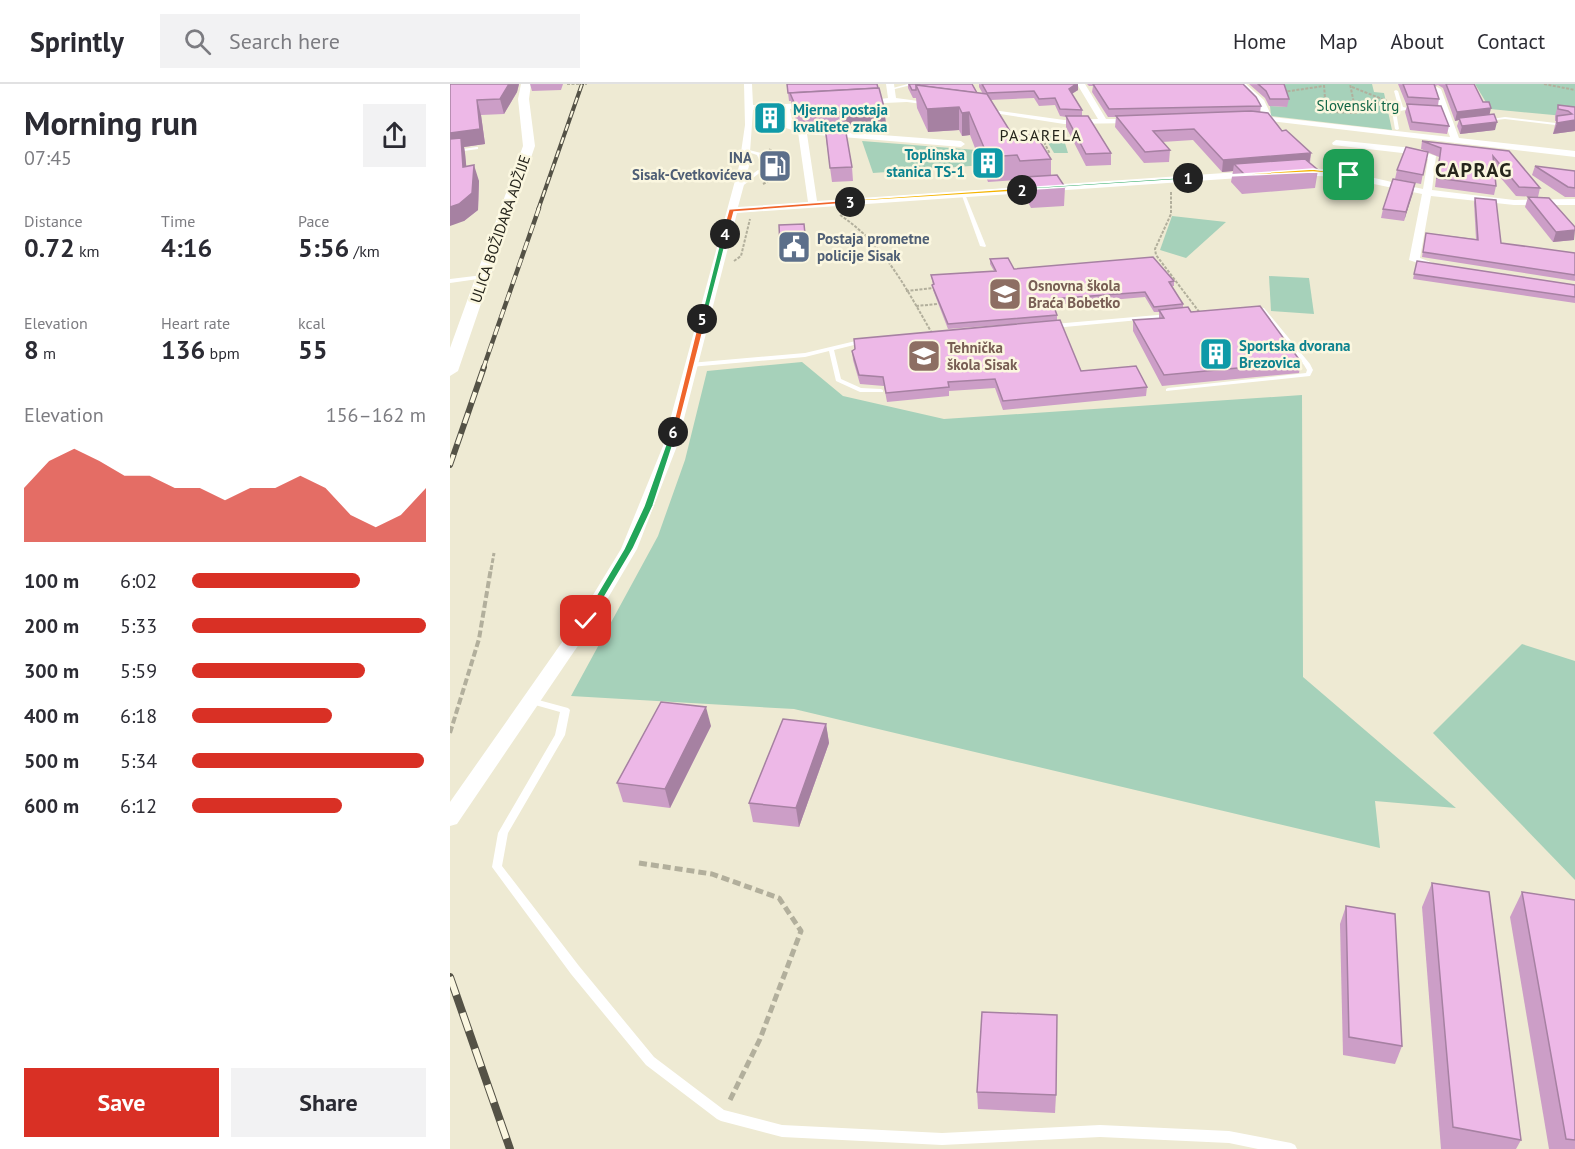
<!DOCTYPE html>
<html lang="en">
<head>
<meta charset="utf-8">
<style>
  :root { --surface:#fff; --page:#f2f2f3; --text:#2b2b33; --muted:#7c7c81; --line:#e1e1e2; --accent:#d93025 }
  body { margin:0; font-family:"PT Sans",sans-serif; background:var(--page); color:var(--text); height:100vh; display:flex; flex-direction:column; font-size:22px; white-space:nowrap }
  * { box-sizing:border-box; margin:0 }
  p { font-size:20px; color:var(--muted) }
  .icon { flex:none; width:33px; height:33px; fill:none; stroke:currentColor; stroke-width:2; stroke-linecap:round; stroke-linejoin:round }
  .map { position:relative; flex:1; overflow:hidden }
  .sheet { display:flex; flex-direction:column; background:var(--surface); width:450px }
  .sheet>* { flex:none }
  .pin { position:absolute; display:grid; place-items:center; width:51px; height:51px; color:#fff; margin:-26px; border-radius:12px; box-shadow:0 3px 9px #0006 }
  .km { position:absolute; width:30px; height:30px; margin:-15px; border-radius:50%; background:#222; color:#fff; font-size:16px; line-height:30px; text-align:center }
  .round { display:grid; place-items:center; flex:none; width:63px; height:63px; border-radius:0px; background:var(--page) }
  .head { display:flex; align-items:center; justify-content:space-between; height:102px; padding:0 24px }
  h1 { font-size:33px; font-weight:800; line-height:45px }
  .metrics { display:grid; grid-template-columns:repeat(3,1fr); gap:9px; height:102px; padding:6px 24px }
  .metrics div { display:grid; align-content:center }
  .metrics b { font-size:26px; font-weight:800 }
  .metrics small { font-size:16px; font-weight:400 }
  .metrics p { font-size:16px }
  .chart { height:168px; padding:12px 24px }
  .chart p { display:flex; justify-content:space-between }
  .chart svg { width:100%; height:108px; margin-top:6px; fill:var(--accent); opacity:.7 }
  .primary-button { display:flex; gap:12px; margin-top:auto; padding:12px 24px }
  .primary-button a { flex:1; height:69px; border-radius:0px; background:var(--accent); color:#fff; font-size:24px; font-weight:800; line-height:69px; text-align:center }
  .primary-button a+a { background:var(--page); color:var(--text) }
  ul { padding:0 24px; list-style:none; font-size:20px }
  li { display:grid; grid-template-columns:96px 72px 1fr; align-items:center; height:45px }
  li i { height:15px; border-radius:8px; background:var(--accent) }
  header { display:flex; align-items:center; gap:36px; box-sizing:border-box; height:84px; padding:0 30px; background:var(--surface); border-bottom:2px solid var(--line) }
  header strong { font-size:28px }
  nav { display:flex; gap:33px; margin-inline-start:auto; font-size:21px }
  .search { width:420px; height:54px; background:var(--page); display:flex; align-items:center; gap:15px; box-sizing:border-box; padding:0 21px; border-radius:0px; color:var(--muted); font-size:22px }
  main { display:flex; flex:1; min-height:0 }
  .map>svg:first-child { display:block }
  .green { fill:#a6d1ba }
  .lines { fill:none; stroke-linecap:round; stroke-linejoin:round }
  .path-far3 { stroke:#b2af9c; stroke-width:2; stroke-dasharray:3 1.5; stroke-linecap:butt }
  .path-far2 { stroke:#b2af9c; stroke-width:3; stroke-dasharray:5 2; stroke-linecap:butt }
  .path-far1 { stroke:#b2af9c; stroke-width:4; stroke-dasharray:7 3; stroke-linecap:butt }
  .path { stroke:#b2af9c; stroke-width:5; stroke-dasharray:8 4; stroke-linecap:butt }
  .lane { fill:#fff; fill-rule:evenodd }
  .street { fill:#fff; fill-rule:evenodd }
  .secondary { fill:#fff; fill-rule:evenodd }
  .rail-far3-casing { stroke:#545246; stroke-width:4 }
  .rail-far2-casing { stroke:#545246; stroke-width:4.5 }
  .rail-far1-casing { stroke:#545246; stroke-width:6 }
  .rail-casing { stroke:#545246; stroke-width:8 }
  .rail-far3 { stroke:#fbf7e0; stroke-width:2; stroke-dasharray:7; stroke-linecap:butt }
  .rail-far2 { stroke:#fbf7e0; stroke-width:3; stroke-dasharray:9; stroke-linecap:butt }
  .rail-far1 { stroke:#fbf7e0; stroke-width:4; stroke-dasharray:11; stroke-linecap:butt }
  .rail { stroke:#fbf7e0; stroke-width:6; stroke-dasharray:19; stroke-linecap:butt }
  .wall { fill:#cc9ec7 }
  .shaded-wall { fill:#a681a2 }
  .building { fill:#edb8e7; stroke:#a681a2; stroke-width:1.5 }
  .split-1 { fill:#f5b400; stroke:#fff; stroke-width:1.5 }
  .split-2 { fill:#22a559; stroke:#fff; stroke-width:1.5 }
  .split-3 { fill:#f5b400; stroke:#fff; stroke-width:1.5 }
  .split-4 { fill:#f0652b; stroke:#fff; stroke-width:1.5 }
  .split-5 { fill:#22a559; stroke:#fff; stroke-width:1.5 }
  .split-6 { fill:#f0652b; stroke:#fff; stroke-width:1.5 }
  .split-7 { fill:#22a559; stroke:#fff; stroke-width:1.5 }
  .labels { text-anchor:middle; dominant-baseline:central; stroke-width:5; stroke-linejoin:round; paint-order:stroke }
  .far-park-label { font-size:15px; fill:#116646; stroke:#fbf7e0 }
  .far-culture-label { font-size:15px; font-weight:bold; fill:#0d838f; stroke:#fbf7e0; text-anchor:start }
  .far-service-label { font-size:15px; font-weight:bold; fill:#4e5e75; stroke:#fbf7e0; text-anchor:end }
  .far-street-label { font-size:15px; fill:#26251c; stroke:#fbf7e0 }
  .far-education-label { font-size:15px; font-weight:bold; fill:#785e54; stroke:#fbf7e0; text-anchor:start }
  .far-neighbourhood-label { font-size:16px; letter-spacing:1.5px; fill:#26251c; stroke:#fbf7e0 }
  .far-district-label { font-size:20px; font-weight:bold; letter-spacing:1.5px; fill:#26251c; stroke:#fbf7e0 }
</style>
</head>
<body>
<header>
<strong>Sprintly</strong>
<div class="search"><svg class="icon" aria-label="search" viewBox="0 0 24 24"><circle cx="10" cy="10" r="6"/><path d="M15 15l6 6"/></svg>Search here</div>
<nav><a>Home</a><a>Map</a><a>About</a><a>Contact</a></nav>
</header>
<main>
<section class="sheet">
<div class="head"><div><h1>Morning run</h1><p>07:45</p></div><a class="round"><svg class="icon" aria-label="share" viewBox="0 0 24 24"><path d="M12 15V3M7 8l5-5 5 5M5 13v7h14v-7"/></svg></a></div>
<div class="metrics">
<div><p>Distance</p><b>0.72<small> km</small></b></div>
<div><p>Time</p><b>4:16</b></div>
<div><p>Pace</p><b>5:56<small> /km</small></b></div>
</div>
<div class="metrics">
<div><p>Elevation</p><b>8<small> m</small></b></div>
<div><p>Heart rate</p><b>136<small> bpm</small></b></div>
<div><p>kcal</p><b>55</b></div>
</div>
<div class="chart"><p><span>Elevation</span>156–162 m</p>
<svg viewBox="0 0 160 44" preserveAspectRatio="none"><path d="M0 44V22L10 11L20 6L30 11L40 17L50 17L60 22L70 22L80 27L90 22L100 22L110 17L120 22L130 33L140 38L150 33L160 22V44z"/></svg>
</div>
<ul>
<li><b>100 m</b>6:02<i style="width:72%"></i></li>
<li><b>200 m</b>5:33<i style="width:100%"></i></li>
<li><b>300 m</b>5:59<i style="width:74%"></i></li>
<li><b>400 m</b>6:18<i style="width:60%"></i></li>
<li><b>500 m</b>5:34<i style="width:99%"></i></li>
<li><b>600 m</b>6:12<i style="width:64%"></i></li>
</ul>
<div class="primary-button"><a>Save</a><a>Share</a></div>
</section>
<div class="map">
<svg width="1125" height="1065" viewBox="0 0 1125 1065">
  <rect width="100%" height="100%" fill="#eeead3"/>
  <g class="green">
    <polygon points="813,0 922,0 924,8 934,9 942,46 821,32 820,22 837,23"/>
    <polygon points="1025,0 1125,0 1125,33 1040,25"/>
    <polygon points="611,46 618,69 604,69 591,47"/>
    <polygon points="412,57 539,67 548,80 423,89"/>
    <polygon points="722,132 776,138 736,174 710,166"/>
    <polygon points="819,192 859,194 864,230 821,227"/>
    <polygon points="352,278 393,312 494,335 852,311 853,593 1006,724 925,717 930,764 344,625 121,612 208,452 235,376 257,287"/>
    <polygon points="1072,560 1125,577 1125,796 983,649"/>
  </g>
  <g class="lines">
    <g class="path-far3">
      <polyline points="117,0 137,0"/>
      <polyline points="1094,0 1125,6"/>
      <polyline points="874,1 876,27"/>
      <polyline points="902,3 937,17"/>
      <polyline points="833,8 874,2"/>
      <polyline points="904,20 939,18"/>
      <polyline points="882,28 906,29 900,0"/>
      <polyline points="588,46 600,70"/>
      <polyline points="313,100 333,89 334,71 318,65"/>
      <polyline points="721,108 721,130 705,165 706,171 750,229"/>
      <path d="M390,131c45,30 67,75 93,120"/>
      <polyline points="284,177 291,172 300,135"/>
      <polyline points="456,207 484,204"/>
      <polyline points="466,222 488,220"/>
    </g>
    <polyline class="path-far2" points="41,486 44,469"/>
    <polyline class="path-far1" points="0,649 29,555 41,484"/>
    <polyline class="path" points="189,779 262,790 329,814 351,847 310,955 279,1018"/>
    <g class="lane">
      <polygon points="458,0 465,0 441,6 439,5"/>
      <polygon points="946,6 948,7 953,23 967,26 965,27 955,26 946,28 949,45 947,46 945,45 942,27 949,25 944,7"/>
      <polygon points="1055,33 1114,40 1116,41 1114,42 1055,35 1036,37 1034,36"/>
      <polygon points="26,63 28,63 28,65 0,69 0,67"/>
      <polygon points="295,65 311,69 314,77 310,78 307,71 295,67"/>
      <polygon points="308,86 312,87 290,104 286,104 286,102"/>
      <polygon points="511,109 515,110 536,162 535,163 530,162"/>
      <polygon points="33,191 36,193 35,194 0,199 0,195"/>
      <polygon points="801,222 814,224 860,280 863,286 860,292 716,307 716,305 718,304 856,289 857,286 854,281 810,227 799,225 799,223"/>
      <polygon points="719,230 722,232 721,233 604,244 601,242 604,240"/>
      <polygon points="414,255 416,256 416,258 384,266 391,295 411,304 431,305 433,306 433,308 410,308 386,297 379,267 355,273 240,283 237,281 240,279 355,269"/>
      <polygon points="81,614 118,624 120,626 115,651 58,749 52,782 129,882 204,973 274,1026 332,1041 492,1049 650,1041 779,1047 841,1059 845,1061 847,1065 808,1065 779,1059 650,1053 492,1061 332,1053 271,1037 267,1035 196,981 121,890 42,783 48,749 105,651 110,628 78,619 77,617 78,615"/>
    </g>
    <g class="street">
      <path d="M294,0h8l1,21 62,-2 -3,4 -22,2 3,16 10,4 158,12 4,3 -4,3 -154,-13 10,67 437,-30 5,3 -5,3 -517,36 -60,233 -40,103 -45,76 -135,199 -7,2v-24l129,-184 42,-69 42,-103 76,-280 6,-41zM332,25l4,19 12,4 10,70 -70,5 11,-41 4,-56z"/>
      <polygon points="436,0 444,0 446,14 491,20 487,22 457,18 412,20 408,18 438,14"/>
      <polygon points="627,0 635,0 656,35 687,35 691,37 687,39 614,40 524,26 528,24 614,36 648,35"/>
      <polygon points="787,0 796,0 814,16 822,33 1000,53 983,5 987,3 991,5 1009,54 1125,67 1125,73 803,35 800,31 813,32 807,19"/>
      <path d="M886,56l76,8 24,8 -4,34 82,10 61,-1v6h-61l-83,-9 -11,62 24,9 -5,3 -30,-10 13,-66 -82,-17 -45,-2 -5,-3c19,-13 107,12 133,17l5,-30 -17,-5 -78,-9 -1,-2z"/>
    </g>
    <polygon class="secondary" points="71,0 81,0 79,15 85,62 8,287 0,292 0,264 73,62 68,15"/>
    <defs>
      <polyline id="rail-far3" points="88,126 132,0"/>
      <polyline id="rail-far2" points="33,285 89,124"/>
      <polyline id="rail-far1" points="0,381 34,283"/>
      <polyline id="rail" points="0,893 60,1065"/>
    </defs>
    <use href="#rail-far3" class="rail-far3-casing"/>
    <use href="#rail-far2" class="rail-far2-casing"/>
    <use href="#rail-far1" class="rail-far1-casing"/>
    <use href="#rail" class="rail-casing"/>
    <use href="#rail-far3" class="rail-far3"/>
    <use href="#rail-far2" class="rail-far2"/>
    <use href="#rail-far1" class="rail-far1"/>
    <use href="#rail" class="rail"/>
  </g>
  <g class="wall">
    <polygon points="0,0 69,0 67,8 54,30 31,31 35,60 14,63 15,69 16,82 29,97 28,126 14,137"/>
    <polygon points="80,0 113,0 111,6 82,7"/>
    <polygon points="337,0 434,23 436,41 395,43 402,83 403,97 382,98 374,40 348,41 342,26 341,17 339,17"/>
    <polygon points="458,0 522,0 527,9 533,10 529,3 529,0 628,0 628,6 622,10 632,26 632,32 661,69 661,81 636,82 616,43 616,33 610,32 605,21 589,22 584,14 540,16 563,52 601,75 601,92 615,103 614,122 581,124 575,112 575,101 570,101 567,96 538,98 520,51 512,52 509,46 478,48 467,24 466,14 463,14 458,4"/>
    <polygon points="637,0 793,0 811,22 810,28 832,47 861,69 860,79 868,86 865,104 792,110 781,98 783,87 772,88 743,56 712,58 720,66 719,78 694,79 665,43 666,33 658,33 642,8 643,2 639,2"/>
    <polygon points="799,0 834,0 839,15 837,23 819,22 815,14"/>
    <polygon points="948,0 1024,0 1039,31 1045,46 1010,50 1007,42 1009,36 1005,37 993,4 988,1 985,2 989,15 988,21 999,42 997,50 960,46 955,28 957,22"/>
    <polygon points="1108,21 1125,23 1125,47 1103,50 1106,37 1105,37 1105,32"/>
    <polygon points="972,57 1059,67 1090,104 1088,113 1066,112 1044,86 1046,102 1044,111 985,103 989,73 977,68 971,100 945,95 947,86 976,67 971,65"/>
    <polygon points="1085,82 1125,87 1125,113 1115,113 1082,91"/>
    <polygon points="965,99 954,137 931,134 933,125"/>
    <polygon points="1078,113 1124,156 1103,158 1075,123"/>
    <polygon points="1025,114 1051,159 1125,169 1125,197 972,173 976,149 1026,155 1024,119"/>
    <polygon points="354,140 357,170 332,172 330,162"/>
    <polygon points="540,175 564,185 724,197 724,202 722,202 733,220 733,224 851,278 849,289 712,302 683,247 683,236 709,234 709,228 704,228 695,213 603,221 607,231 607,236 631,287 697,303 696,312 553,326 545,304 499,307 499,312 437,318 434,302 410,300 403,276 402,267 598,237 498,245 483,206 483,201 481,191 544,187 540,180"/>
    <polygon points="967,177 1125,201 1125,219 963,195"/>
    <polygon points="376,640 379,659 349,743 303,738 299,719"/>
    <polygon points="261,642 220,724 173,718 167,699"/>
    <polygon points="982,799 1071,1056 1066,1065 991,1065 972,823"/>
    <polygon points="1072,808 1125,816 1125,1065 1099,1065 1060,833"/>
    <polygon points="896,822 952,962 945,980 893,971 890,840"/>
    <polygon points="527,1008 606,1011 605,1029 528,1025"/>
  </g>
  <g class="shaded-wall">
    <polygon points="59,0 69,0 67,8 54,30 50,15"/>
    <polygon points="626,0 628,0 628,6 618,12 619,5"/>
    <polygon points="27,16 31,31 35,60 14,63 15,69 18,99 0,65 0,49"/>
    <polygon points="434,23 436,41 394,44 393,26"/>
    <polygon points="509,23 509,46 478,48 477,25"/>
    <polygon points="1041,24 1039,33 1009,34 1009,36 1005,37 1007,28"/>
    <polygon points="519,28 520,51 512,52 512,29"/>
    <polygon points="1125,36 1125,47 1103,50 1107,39"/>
    <polygon points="1047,38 1045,46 1010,50 1012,42"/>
    <polygon points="861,69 859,80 784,80 783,87 772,88 773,76"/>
    <polygon points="24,81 29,97 28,126 14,137 0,142 0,123"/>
    <polygon points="965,99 963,109 954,137 956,128"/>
    <polygon points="1125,146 1124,156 1103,158 1106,148"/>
    <polygon points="256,623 261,642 220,724 215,705"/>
    <polygon points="376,640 379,659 349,743 346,724"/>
  </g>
  <g class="building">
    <polygon points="0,0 59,0 50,15 27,16 30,45 0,49"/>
    <polygon points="337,0 427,0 428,4 338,9"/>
    <polygon points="459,0 522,0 527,9 466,1 466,6 462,6"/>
    <polygon points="532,0 626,0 619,5 632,26 610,25 605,14 589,15 584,7 537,9"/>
    <polygon points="643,0 793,0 806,13 811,22 659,25"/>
    <polygon points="808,0 834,0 839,15 820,15 816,7"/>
    <polygon points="953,0 984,0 989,15 958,13"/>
    <polygon points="996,0 1024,0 1033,18 1039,18 1041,24 1007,28"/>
    <polygon points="466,1 537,10 563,52 586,51 601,75 570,77 567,71 538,73 519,28 512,29 509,23 477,25"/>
    <polygon points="429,4 434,23 393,26 393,28 373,27 372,23 346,23 340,9"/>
    <polygon points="957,20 991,22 999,42 962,38"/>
    <polygon points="1108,21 1125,23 1125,36 1107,39 1107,32 1122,30 1118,27 1108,25"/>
    <polygon points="801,27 818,29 832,47 836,46 861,69 773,76 744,45 703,47 720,66 695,68 666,32"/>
    <polygon points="1044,30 1047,38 1012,42 1009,34"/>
    <polygon points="616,32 638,32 661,69 636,70"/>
    <polygon points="375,41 395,43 402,83 380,84"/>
    <polygon points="11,54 13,83 24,81 22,109 9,120 0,123 0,55"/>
    <polygon points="972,57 1059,67 1090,104 1069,103 1043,72 1046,102 987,94 991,64"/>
    <polygon points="956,63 978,68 973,91 947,86"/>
    <polygon points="855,75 868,86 795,91 784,80"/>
    <polygon points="1085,82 1125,87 1125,104 1118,103"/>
    <polygon points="607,91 615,103 582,105 575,93"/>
    <polygon points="943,95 965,99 956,128 933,125"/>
    <polygon points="1078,113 1099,114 1125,143 1125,146 1106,148"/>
    <polygon points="1025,114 1046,116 1051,159 1125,169 1125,191 973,168 976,149 1028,156"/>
    <polygon points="354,140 356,160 330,162 329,141"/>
    <polygon points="703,173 724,197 719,198 733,220 704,223 695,208 601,215 607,231 498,240 482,201 484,200 481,191 546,187 540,175 558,174 564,185"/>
    <polygon points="967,177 1125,201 1125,213 964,190"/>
    <polygon points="810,222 851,278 714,291 683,236 714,234 709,226 738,223 741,228"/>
    <polygon points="610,236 631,287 686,282 697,303 553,317 545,295 498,298 499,303 436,309 433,293 409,291 402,267 405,265 404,255"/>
    <polygon points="211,618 256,623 215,705 167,699"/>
    <polygon points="333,635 376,640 346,724 299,719"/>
    <polygon points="982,799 1039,808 1071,1056 1003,1043"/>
    <polygon points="1072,808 1125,816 1125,1056 1116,1055"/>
    <polygon points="896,822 945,830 952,962 899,953"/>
    <polygon points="532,928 607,931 606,1011 527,1008"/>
  </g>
  <polygon class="split-1" points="863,85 902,91 863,88 735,94"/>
  <polygon class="split-2" points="738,93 739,95 569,106 572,104"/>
  <polygon class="split-3" points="572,104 574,107 397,118 400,116"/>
  <polygon class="split-4" points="400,116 402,119 284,128 278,150 272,150 279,125"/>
  <polygon class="split-5" points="275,148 278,150 256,235 250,237 272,150"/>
  <polygon class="split-6" points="252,233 256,235 227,348 221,349 249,235"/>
  <polygon class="split-7" points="221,346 227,348 203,422 183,465 139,539 132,539 131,537 174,465 194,422"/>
  <defs>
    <symbol id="building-square" viewBox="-11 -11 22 22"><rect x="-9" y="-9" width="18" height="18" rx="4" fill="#0f9aa8" stroke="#fbf7e0"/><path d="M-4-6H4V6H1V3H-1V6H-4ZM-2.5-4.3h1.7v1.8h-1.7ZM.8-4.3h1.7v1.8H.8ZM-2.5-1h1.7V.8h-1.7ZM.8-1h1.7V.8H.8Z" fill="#fff"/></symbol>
    <symbol id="fuel-square" viewBox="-11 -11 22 22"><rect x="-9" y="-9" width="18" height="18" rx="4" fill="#5c6f8a" stroke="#fbf7e0"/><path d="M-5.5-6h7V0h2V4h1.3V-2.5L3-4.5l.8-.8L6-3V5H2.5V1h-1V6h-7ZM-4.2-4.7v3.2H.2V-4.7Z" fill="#fff"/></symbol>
    <symbol id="civic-square" viewBox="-11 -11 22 22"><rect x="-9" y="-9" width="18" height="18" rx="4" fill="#5c6f8a" stroke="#fbf7e0"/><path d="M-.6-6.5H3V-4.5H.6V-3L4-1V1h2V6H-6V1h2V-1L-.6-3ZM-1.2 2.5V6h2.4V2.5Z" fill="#fff"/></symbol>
    <symbol id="school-square" viewBox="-11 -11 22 22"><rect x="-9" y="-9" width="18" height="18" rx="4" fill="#8d6e63" stroke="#fbf7e0"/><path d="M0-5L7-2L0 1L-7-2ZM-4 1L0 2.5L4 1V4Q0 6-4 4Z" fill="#fff"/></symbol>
  </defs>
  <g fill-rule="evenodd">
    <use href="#building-square" x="301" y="15" width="38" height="38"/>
    <use href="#building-square" x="519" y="60" width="38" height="38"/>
    <use href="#fuel-square" x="306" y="63" width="38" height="38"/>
    <use href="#civic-square" x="325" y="144" width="38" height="38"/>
    <use href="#school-square" x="536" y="191" width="38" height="38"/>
    <use href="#building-square" x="747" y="251" width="38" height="38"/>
    <use href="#school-square" x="455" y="253" width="38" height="38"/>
  </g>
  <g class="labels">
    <g class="far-park-label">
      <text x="908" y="21">Slovenski trg</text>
    </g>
    <g class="far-culture-label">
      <text x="343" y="25">Mjerna postaja<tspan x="343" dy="17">kvalitete zraka</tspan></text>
      <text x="515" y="70" text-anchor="end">Toplinska<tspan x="515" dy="17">stanica TS-1</tspan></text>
      <text x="789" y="261">Sportska dvorana<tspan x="789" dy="17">Brezovica</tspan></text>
    </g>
    <g class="far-service-label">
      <text x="302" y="73">INA<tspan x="302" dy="17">Sisak-Cvetkovićeva</tspan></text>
      <text x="367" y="154" text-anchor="start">Postaja prometne<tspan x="367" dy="17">policije Sisak</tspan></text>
    </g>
    <g class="far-street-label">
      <text transform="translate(50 145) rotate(-71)">ULICA BOŽIDARA ADŽIJE</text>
    </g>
    <g class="far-education-label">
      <text x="578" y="201">Osnovna škola<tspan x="578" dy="17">Braća Bobetko</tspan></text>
      <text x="497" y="263">Tehnička<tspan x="497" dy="17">škola Sisak</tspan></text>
    </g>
    <g class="far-neighbourhood-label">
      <text x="591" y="51">PASARELA</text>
    </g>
    <g class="far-district-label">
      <text x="1024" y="86">CAPRAG</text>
    </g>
  </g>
</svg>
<div class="pin" style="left:899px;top:91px;background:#1e9e55"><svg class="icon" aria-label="arrive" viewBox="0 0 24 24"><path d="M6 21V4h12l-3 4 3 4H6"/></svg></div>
<div class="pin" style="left:136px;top:537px;background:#d93025"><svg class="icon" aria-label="check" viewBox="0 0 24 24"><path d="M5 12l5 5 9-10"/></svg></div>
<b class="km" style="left:738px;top:94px">1</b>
<b class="km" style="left:572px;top:106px">2</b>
<b class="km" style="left:400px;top:118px">3</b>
<b class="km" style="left:275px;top:150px">4</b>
<b class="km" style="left:252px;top:235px">5</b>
<b class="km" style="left:223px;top:348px">6</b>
</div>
</main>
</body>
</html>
